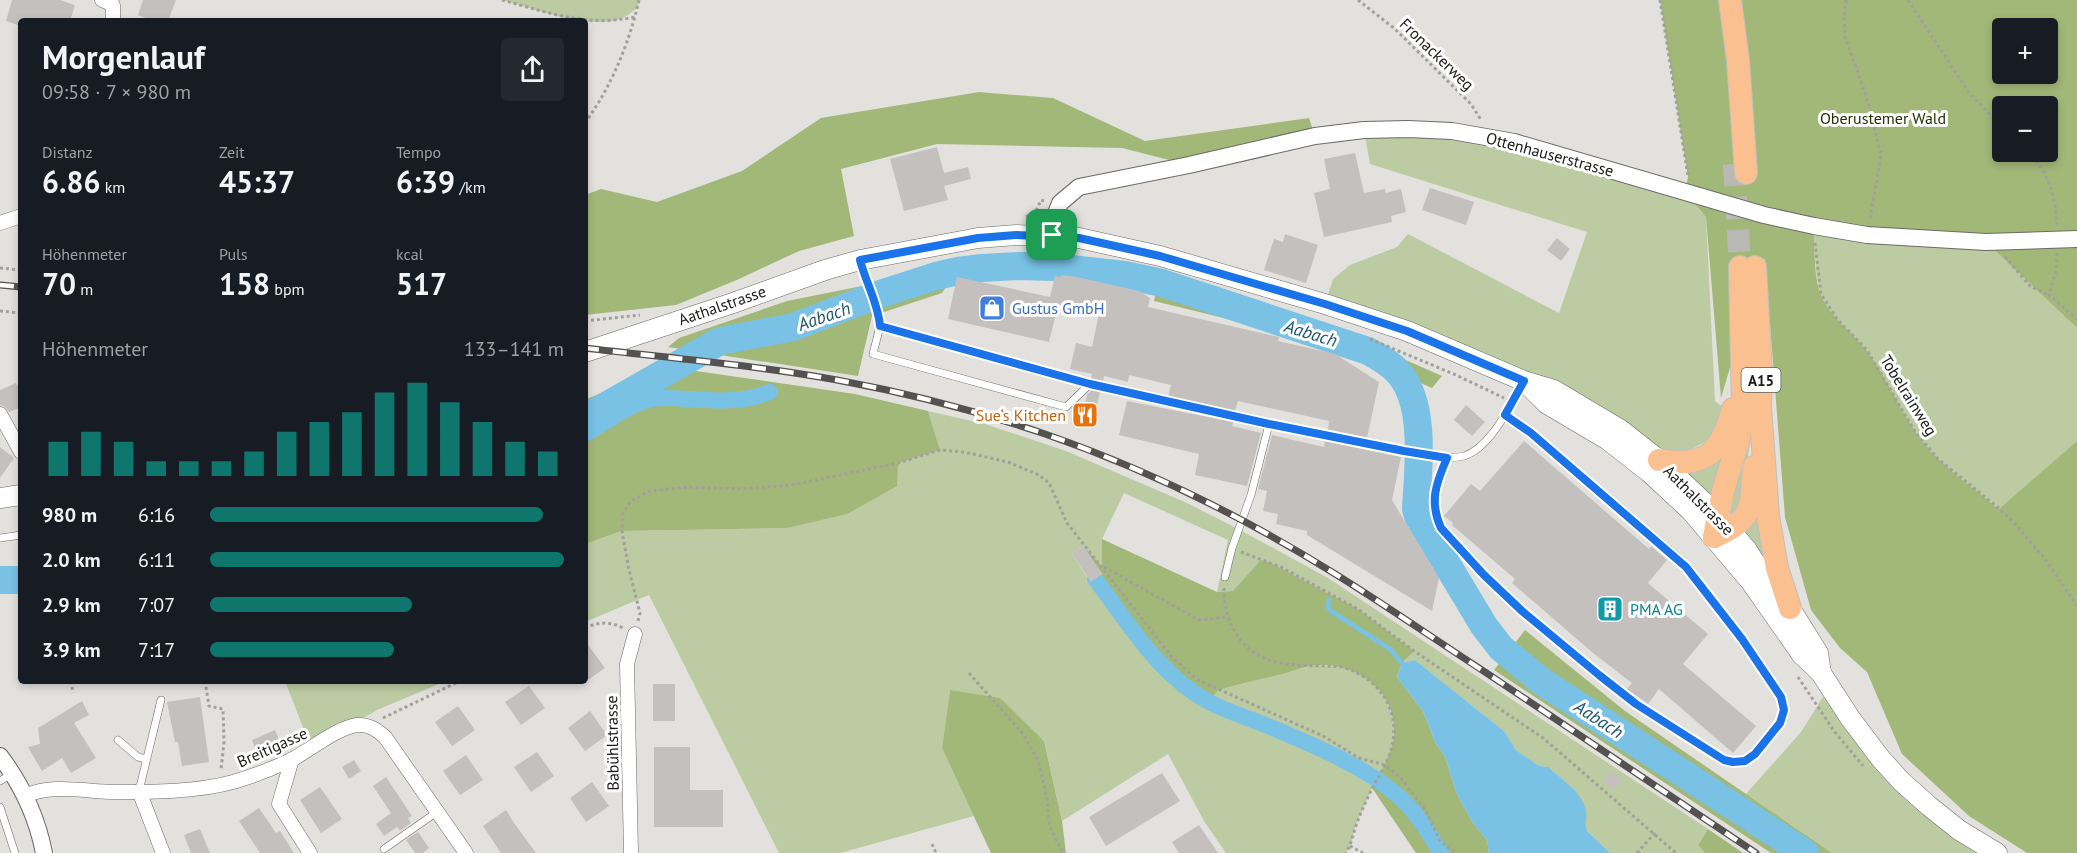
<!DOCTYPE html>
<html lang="de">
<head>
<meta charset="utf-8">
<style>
  :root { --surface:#171b24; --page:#242831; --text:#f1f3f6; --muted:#9ea1a6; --accent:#0f766e }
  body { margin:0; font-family:"PT Sans",sans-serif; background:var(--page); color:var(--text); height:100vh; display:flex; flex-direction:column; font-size:22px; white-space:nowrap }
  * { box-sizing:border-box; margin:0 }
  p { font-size:20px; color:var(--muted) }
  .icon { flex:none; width:33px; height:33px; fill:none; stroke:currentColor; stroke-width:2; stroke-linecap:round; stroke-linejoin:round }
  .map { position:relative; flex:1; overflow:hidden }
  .panel { position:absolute; left:18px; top:18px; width:570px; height:666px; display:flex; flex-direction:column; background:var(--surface); border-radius:6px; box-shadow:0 3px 9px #0003 }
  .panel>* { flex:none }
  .tools { position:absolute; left:1992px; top:18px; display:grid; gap:12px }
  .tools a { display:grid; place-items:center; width:66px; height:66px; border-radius:6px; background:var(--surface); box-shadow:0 3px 9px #0003; font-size:30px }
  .pin { position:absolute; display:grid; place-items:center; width:51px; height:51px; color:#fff; margin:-26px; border-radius:12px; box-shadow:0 3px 9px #0006 }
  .round { display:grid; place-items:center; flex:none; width:63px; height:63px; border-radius:6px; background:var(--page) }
  .overview { display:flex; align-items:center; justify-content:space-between; height:102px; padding:0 24px }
  h1 { font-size:33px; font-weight:600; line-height:45px }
  .figures { display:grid; grid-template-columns:repeat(3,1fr); gap:9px; height:102px; padding:6px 24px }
  .figures div { display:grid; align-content:center }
  .figures b { font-size:30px; font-weight:600 }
  .figures small { font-size:16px; font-weight:400 }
  .figures p { font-size:16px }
  .chart { height:168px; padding:12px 24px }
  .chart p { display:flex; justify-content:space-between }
  .chart svg { width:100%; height:108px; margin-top:6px; stroke:var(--accent); stroke-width:6 }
  ul { padding:0 24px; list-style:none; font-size:20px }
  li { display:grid; grid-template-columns:96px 72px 1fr; align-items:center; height:45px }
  li i { height:15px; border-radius:8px; background:var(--accent) }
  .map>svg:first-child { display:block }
  .green { fill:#bccba2 }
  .forest { fill:#a2b879; fill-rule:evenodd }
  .water { fill:#79c2e6 }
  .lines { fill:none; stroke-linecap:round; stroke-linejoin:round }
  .stream { stroke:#79c2e6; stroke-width:4.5 }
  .canal { stroke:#79c2e6; stroke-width:16 }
  .river { stroke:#79c2e6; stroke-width:28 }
  .building { fill:#c4c0be }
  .trunk-tunnel { stroke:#bbb9b6; stroke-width:22; stroke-dasharray:22 11; stroke-linecap:butt }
  .service-casing { stroke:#6b6a66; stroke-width:8 }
  .minor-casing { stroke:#6b6a66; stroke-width:15 }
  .tertiary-casing { stroke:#6b6a66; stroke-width:18 }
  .secondary-casing { stroke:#6b6a66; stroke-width:21 }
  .trunk-casing { stroke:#bfbfbe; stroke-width:24 }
  .path { stroke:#a1a09d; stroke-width:3; stroke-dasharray:3 3; stroke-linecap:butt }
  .service { stroke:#fff; stroke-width:7 }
  .minor { stroke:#fff; stroke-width:14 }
  .tertiary { stroke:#fff; stroke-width:16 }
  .secondary { stroke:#fff; stroke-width:20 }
  .trunk { stroke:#fbc08f; stroke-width:22 }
  .rail-casing { stroke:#535250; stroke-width:7 }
  .rail { stroke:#fff; stroke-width:4.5; stroke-dasharray:14; stroke-linecap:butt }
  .route-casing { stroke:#fff; stroke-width:12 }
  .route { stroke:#1a73e8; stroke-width:8 }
  .labels { text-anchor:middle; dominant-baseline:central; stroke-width:6; stroke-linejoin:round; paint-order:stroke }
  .shield { fill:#fff; stroke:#5f5f5d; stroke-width:1.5 }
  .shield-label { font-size:15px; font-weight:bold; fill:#1a1a18 }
  .street-label { font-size:16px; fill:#1a1a18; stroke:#fff }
  .park-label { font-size:16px; fill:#233000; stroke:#fff }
  .shop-label { font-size:16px; fill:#366cbe; stroke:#fff; text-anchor:start }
  .food-label { font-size:16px; fill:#c56008; stroke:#fff; text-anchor:end }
  .culture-label { font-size:16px; fill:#0d838f; stroke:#fff; text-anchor:start }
  .water-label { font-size:18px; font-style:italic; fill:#1b556d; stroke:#fff }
</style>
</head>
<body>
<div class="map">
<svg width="2077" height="853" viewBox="0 0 2077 853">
  <rect width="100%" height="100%" fill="#e3e1dd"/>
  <g class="green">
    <path d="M502,0h137l-1,7c-6,5 -13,11 -20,13 -35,8 -82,-11 -116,-20z"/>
    <polygon points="1364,130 1452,131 1685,192 1706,217 1715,401 1724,408 1714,433 1703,443 1692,449 1676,454 1656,448 1325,304 1333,279 1350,265 1397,247 1408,234 1559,313 1587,232 1370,164"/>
    <path d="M1814,226l172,16 91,86v113l-77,68c-30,-23 -62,-46 -84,-76 -19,-26 -29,-57 -49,-83 -15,-18 -38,-33 -46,-56 -7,-21 -6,-46 -7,-68z"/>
    <path d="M928,411l57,13 81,27 121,52 53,27 88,48 380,251 -10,16 7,8h-95l-23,-22c-3,-7 0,-13 -2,-19 -8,-24 -21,-28 -36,-45l-10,-1 -23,-16 -11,-18 -90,-72 -13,3 12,-12 -56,-42 -87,-46 -38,28 -16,1 11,-52 -104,-47 -22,46v27l-19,-20 -11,8 18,28 5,-3c27,35 52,77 87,105 8,7 18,12 27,18l9,-12 98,-25c12,1 25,1 36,5 31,13 47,44 40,76 -4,18 -17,34 -24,51 -4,10 -9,19 -13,30 -2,9 -4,18 -9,26h-120l-22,-32 -36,-67 -106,67 -18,-81 -94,-50 -8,58 32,68 -134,37h-61l-130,-258 -64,27v-78l37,-13 165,-3 111,-65 42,-13z"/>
    <polygon points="1751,431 1743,502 1729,517 1726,506"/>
    <polygon points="1729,441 1713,501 1680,471"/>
    <polygon points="1756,510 1770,573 1743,535 1750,527"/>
    <polygon points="285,681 446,681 377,710 311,748"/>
    <polygon points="1823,697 1865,738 1997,853 1832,853 1746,794 1801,732"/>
  </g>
  <g class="forest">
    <path d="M1660,0h417v328l-91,-86 -172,-15c1,21 -1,48 7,68 10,24 32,37 47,57 21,28 33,63 55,90 21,26 51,46 76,67l78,-68v412h-50l-58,-37 -67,-62 -35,-82 -27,-24 -29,-38 -26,-93 -20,-258 -36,3 3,99 -11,37 -15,-181 -21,-25 3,-15zM2002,28h46v46h-46zM2002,106h46v46h-46z"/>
    <polygon points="979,92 1053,98 1145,141 1309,118 1315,136 1189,165 1122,148 937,144 841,169 854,236 799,251 739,279 676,305 585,315 585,195 601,189 657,202 742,171 821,118"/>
    <polygon points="1050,255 1108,263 1167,275 1374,346 1442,376 1432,388 1338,346 1154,301 1156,291 1064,270 957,271 942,293 872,316 858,376 668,347 679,338 787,301 877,283 919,270 961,260"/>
    <polygon points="661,366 855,394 928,411 940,450 898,463 897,486 847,514 787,528 622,531 585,544 585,400"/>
    <path d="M1102,539l115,53 16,-1 28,-31 10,3 87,46 56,42 -12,12 -5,14 26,34 13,33 9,12 12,38 16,29 14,17 2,13h-73l-44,-65c7,-13 16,-27 20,-42 11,-48 -28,-83 -75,-81 -10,1 -21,5 -31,8 -23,6 -45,11 -68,17l-9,12c-9,-6 -19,-11 -27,-18 -35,-28 -60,-70 -87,-105l7,-5 -19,-28 19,20z"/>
    <polygon points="1525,630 1625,711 1832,853 1771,853 1494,670"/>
    <polygon points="950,690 1000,698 1044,741 1062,821 1066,853 991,853 942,748"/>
    <polygon points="1708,829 1743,853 1705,853 1698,845"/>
  </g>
  <path class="water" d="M1415,660l90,72 11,18 23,16 10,1c12,13 30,22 36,40 3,8 -1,16 2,24l23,22h-121l-2,-13 -14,-17 -16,-29 -12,-38 -9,-12 -13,-33 -26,-34 5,-14z"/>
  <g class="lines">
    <g class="stream">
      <polyline points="1408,495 1417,495"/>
      <polyline points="1329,600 1328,607 1331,611 1390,649 1402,663"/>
    </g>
    <g class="canal">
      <path d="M585,434c20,-11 43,-29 66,-35 12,-2 24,-1 37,0 31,2 52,4 82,-7"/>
      <path d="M1095,579c33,43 64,97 114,123 19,10 40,16 59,24 42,18 95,39 129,69 18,15 32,37 44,58"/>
    </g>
    <g class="river">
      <path d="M585,418l135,-77 73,-14 87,-33 56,-18 22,-5 24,-3 36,-2 36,1 71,8 37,8 206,68c11,6 22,12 30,21 29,32 20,97 18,137l2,7 66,110 17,22 40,33 264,172"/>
      <polyline points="0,580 21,580"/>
    </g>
  </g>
  <g class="building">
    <polygon points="12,0 60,0 75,5 70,21 21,21 21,26 6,21"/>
    <polygon points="143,0 176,0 168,21 153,21 138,15"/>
    <polygon points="937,147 944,173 968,167 971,179 944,186 948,200 904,211 890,159"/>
    <polygon points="1355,153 1364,193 1385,189 1386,193 1401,189 1406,212 1391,216 1392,222 1324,237 1314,193 1330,189 1324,159"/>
    <polygon points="1430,188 1474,202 1466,225 1422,210"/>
    <polygon points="1285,234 1318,245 1306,283 1264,270 1274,239 1283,242"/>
    <polygon points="1557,238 1570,249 1561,261 1547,250"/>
    <polygon points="1061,275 1077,277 1139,291 1150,298 1148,307 1279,337 1278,341 1335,354 1379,382 1367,438 1328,430 1329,421 1238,401 1235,411 1168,397 1171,385 1129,375 1128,382 1104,376 1103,381 1091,378 1092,374 1070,369 1076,343 1092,347 1099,314 1058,305 1049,342 948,319 957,277 1050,297 1055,276 1060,277"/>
    <polygon points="16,383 17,385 21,383 21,407 9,412 5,407 0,405 0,390"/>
    <polygon points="1092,390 1100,392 1092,428 1073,423 1077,406 1084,407 1087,395"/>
    <polygon points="1127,401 1233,422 1232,426 1261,433 1247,486 1195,475 1199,454 1119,435"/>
    <polygon points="1466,405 1485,422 1472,436 1454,420"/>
    <polygon points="1272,435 1324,447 1325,441 1401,457 1392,500 1439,578 1432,611 1307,535 1307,531 1276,524 1278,514 1263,511 1267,491 1258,489"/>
    <polygon points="1524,441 1649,549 1651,546 1667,560 1648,583 1708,634 1683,664 1756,726 1733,753 1659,689 1648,704 1627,689 1632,683 1593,653 1512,583 1515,579 1452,525 1453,523 1444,516 1471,484 1480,491"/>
    <polygon points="0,447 14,458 0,478"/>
    <polygon points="1083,546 1102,574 1091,582 1072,554"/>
    <polygon points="585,641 605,668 585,682"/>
    <rect x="653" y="684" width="22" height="37"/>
    <polygon points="529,686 545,708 521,725 505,702"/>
    <polygon points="200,697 209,762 182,766 178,742 175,742 167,702"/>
    <polygon points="82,701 89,715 74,723 96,758 71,773 62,758 42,771 28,747 40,744 38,728"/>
    <polygon points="458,706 475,730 452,746 435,722"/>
    <polygon points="590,711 607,735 585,751 568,728"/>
    <polygon points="275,730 284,752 260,761 252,740"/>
    <polygon points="654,747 690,747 690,790 723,790 723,827 654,827"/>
    <polygon points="537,752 554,776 531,792 514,767"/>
    <polygon points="466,755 483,780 460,795 443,771"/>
    <polygon points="354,760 361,771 349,779 342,767"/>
    <polygon points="1612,771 1622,780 1613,790 1603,781"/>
    <polygon points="1162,773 1180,801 1106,846 1089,817"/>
    <polygon points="386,777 412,816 408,818 411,823 400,831 397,827 384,836 376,824 391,813 373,786"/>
    <polygon points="592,782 609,806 586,822 570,798"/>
    <polygon points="320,787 342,819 321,833 300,800"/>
    <polygon points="259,808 276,833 280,831 294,853 260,853 239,821"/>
    <polygon points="506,810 514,823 536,853 501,853 483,826"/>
    <polygon points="1199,825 1218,853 1179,853 1172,842"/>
    <polygon points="200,829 210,853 191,853 184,835"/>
    <polygon points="418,832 429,848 423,853 415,853 406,840"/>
  </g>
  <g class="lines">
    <polyline class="trunk-tunnel" points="1734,164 1740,267"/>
    <defs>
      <g id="service">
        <path d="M861,262c5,23 17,41 19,64"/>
        <path d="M1090,384l-24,23 -193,-53 7,-28c70,19 140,40 210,58 82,21 166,37 249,54 29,6 98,25 125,18 26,-8 46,-50 59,-72"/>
        <path d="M1447,458c-9,19 -18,39 -10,61 7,18 24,32 37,45 60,62 128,118 200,164 17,11 33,23 50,32 19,5 28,-1 40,-15 8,-10 20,-21 20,-35 0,-25 -90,-135 -111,-157l-142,-120 -26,-18"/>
        <polyline points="0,538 21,535"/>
        <polyline points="1225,577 1232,548 1251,495 1269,424"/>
        <polyline points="118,740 138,757 146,759"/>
        <polyline points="0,781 13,773"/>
        <polyline points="139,791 161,700"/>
        <polyline points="0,807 15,853"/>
        <polyline points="384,849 437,812"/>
      </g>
      <g id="minor">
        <polyline points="102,0 113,5 113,21"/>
        <polyline points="0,223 21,216"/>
        <polyline points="0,414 21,452"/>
        <polyline points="292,759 279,804 310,853"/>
        <polyline points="139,791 163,853"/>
        <path d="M25,796c28,-13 61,-4 91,-4 38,0 80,0 117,-10 21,-6 41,-14 60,-23 18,-10 44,-31 64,-34 12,-1 20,5 28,12l81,116"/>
        <polyline points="631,853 627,664 635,634"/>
      </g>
      <g id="tertiary">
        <polyline points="1052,235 1055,216 1060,203 1079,187 1189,165 1315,136 1364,130 1408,129 1452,131 1514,142 1764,215 1814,226 1867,235 1986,242 2077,239"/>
        <path d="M0,756c22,29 37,61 44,97"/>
      </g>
      <g id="secondary">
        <polyline points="585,352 733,303 825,270 860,260 978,238 1016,235 1079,238 1160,256 1325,304 1407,331 1524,381 1554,390 1621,430 1659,460 1691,490 1718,516 1747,550 1766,580 1790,608 1818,653 1821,673"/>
        <polyline points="1526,383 1547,404 1608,440 1649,472 1691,511 1751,582 1802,655 1821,673 1850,718 1881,759 1902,782 1929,806 1959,830 1997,853"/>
        <polyline points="0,498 21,495"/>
      </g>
      <g id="trunk">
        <polyline points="1730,0 1738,60 1746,173"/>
        <polyline points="1755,267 1761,373 1760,407 1768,516 1777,568 1790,608"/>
        <path d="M1659,460c48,8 61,-7 74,-51"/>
        <polyline points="1714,537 1724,487 1738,443 1743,412 1740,267"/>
        <path d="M1714,537c41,-19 36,-28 40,-70"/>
      </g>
    </defs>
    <use href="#service" class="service-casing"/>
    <use href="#minor" class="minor-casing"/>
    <use href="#tertiary" class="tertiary-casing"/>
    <use href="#secondary" class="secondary-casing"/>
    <use href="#trunk" class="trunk-casing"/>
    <g class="path">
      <path d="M502,0c48,13 83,27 133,17"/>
      <polyline points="1358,0 1395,29 1471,104 1481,120"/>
      <polyline points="1660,0 1688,176"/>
      <polyline points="1846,0 1844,15 1845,37 1867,98 1881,155 1870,219"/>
      <polyline points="1908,0 1969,93 2002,127"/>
      <path d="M585,123c26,-36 44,-79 54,-123"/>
      <path d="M2028,152c21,19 28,46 29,74"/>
      <polyline points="1026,217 1036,211 1041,200 1044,201"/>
      <polyline points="1815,243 1821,294 1837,319 1867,350 1914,430 1938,459 2000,509 2016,525 2045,559 2077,606"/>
      <polyline points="2057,253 2056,271 2049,295 2077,319"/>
      <polyline points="2005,257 2030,286 2049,295"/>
      <polyline points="0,268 21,270"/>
      <polyline points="0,311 21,313"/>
      <polyline points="585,321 640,315"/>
      <polyline points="1370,339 1456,375 1504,398"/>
      <polyline points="1241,552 1281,567 1358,609 1414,651 1543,738 1676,853"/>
      <polyline points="1104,567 1199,620 1227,617"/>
      <path d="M1224,588c0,35 16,65 52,74 21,5 44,3 66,5 41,12 62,49 47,89 -6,15 -15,27 -21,41 -4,9 -8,17 -11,26 -4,10 -5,20 -11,30"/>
      <polyline points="638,621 640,613 629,570 622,531 623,513 631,501 650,491 688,487 744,489 792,485 898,463 940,450 964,452 1008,462 1039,475 1049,483 1067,523 1171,656 1196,679 1323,736 1359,758 1385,765 1401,778 1426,811 1440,841 1455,853"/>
      <path d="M585,628c13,-6 25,-7 38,0"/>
      <polyline points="969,673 1023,734 1038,760 1047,799 1050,827 1063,853"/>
      <polyline points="1798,677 1834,731 1863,766"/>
      <polyline points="71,681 73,693"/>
      <polyline points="205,681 209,706 223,709 224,742 221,770"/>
      <polyline points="383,718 460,681"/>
      <polyline points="932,844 936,853"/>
      <polyline points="1350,846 1363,853"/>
      <polyline points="1637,853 1655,833"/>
    </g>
    <use href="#service" class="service"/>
    <use href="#minor" class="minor"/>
    <use href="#tertiary" class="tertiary"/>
    <use href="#secondary" class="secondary"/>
    <use href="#trunk" class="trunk"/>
    <defs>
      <g id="rail">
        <polyline points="0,285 21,287"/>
        <path d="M585,348c84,10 169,17 252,32 71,13 140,31 208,54 101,35 197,82 287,138 52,32 102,67 153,100 90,60 181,121 271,181"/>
      </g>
    </defs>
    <use href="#rail" class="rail-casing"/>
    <use href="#rail" class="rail"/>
  </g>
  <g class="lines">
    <defs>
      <path id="route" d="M1016,235l63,3 81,18 165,48 82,27 117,50 -19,34 26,18 155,134 56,72 39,58 3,13 -4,13 -25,31 -10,7 -12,1 -9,-2 -88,-56 -37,-29 -77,-64 -38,-36 -43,-47c-12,-26 -5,-45 6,-70l-43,-7 -135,-27 -179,-40 -210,-58c-2,-23 -14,-43 -20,-66l118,-22z"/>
    </defs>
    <use href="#route" class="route-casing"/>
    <use href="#route" class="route"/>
  </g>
  <defs>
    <symbol id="shop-square" viewBox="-11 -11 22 22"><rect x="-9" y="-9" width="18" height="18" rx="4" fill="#3f7fe0" stroke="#fff"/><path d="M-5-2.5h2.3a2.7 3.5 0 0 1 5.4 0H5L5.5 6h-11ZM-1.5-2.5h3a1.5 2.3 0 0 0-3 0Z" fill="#fff"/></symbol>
    <symbol id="restaurant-square" viewBox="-11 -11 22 22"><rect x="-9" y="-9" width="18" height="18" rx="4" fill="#e8710a" stroke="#fff"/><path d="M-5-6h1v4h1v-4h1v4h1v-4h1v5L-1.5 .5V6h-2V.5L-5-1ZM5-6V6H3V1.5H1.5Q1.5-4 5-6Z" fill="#fff"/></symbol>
    <symbol id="building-square" viewBox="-11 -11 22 22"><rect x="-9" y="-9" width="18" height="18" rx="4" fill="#0f9aa8" stroke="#fff"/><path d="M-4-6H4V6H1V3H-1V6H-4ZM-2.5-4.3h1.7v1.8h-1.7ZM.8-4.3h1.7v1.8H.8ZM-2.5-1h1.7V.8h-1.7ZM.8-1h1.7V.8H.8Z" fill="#fff"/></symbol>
  </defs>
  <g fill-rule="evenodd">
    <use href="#shop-square" x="977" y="293" width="30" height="30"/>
    <use href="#restaurant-square" x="1070" y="400" width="30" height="30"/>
    <use href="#building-square" x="1595" y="594" width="30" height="30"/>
  </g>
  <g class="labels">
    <rect class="shield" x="1741.5" y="368" width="39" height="24" rx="4.5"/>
    <g class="shield-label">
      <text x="1761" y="380">A15</text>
    </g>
    <g class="street-label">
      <text transform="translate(1437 54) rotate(44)">Fronackerweg</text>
      <text transform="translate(1550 154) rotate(15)">Ottenhauserstrasse</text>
      <text transform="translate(722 305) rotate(-19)">Aathalstrasse</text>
      <text transform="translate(1909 395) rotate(58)">Tobelrainweg</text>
      <text transform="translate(1699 500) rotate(45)">Aathalstrasse</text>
      <text transform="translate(612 743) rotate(-91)">Babühlstrasse</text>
      <text transform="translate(272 747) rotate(-24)">Breitigasse</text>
    </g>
    <g class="park-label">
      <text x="1883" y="118">Oberustemer Wald</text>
    </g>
    <g class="shop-label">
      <text x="1012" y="308">Gustus GmbH</text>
    </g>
    <g class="food-label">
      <text x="1066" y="415">Sue‘s Kitchen</text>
    </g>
    <g class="culture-label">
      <text x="1630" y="609">PMA AG</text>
    </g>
    <g class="water-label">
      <text transform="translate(824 316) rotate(-19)">Aabach</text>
      <text transform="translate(1311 333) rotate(17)">Aabach</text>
      <text transform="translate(1599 719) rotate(33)">Aabach</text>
    </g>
  </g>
</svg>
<div class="tools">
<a>+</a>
<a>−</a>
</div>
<div class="pin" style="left:1052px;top:235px;background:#1e9e55"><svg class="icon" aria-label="arrive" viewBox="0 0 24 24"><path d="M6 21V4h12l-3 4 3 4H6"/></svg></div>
<section class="panel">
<div class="overview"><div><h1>Morgenlauf</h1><p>09:58 · 7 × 980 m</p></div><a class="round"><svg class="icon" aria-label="share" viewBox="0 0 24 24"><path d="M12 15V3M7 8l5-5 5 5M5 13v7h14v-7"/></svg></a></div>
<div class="figures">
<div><p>Distanz</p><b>6.86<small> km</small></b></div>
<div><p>Zeit</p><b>45:37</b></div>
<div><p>Tempo</p><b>6:39<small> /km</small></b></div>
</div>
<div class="figures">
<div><p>Höhenmeter</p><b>70<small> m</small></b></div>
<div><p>Puls</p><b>158<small> bpm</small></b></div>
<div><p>kcal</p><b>517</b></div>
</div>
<div class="chart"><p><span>Höhenmeter</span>133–141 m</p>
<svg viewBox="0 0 160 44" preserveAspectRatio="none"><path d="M5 44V30M15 44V26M25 44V30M35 44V38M45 44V38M55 44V38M65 44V34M75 44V26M85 44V22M95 44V18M105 44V10M115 44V6M125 44V14M135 44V22M145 44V30M155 44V34"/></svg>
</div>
<ul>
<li><b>980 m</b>6:16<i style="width:94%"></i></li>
<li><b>2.0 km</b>6:11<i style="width:100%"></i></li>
<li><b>2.9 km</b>7:07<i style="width:57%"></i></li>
<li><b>3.9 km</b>7:17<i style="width:52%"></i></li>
</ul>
</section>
</div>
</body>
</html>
